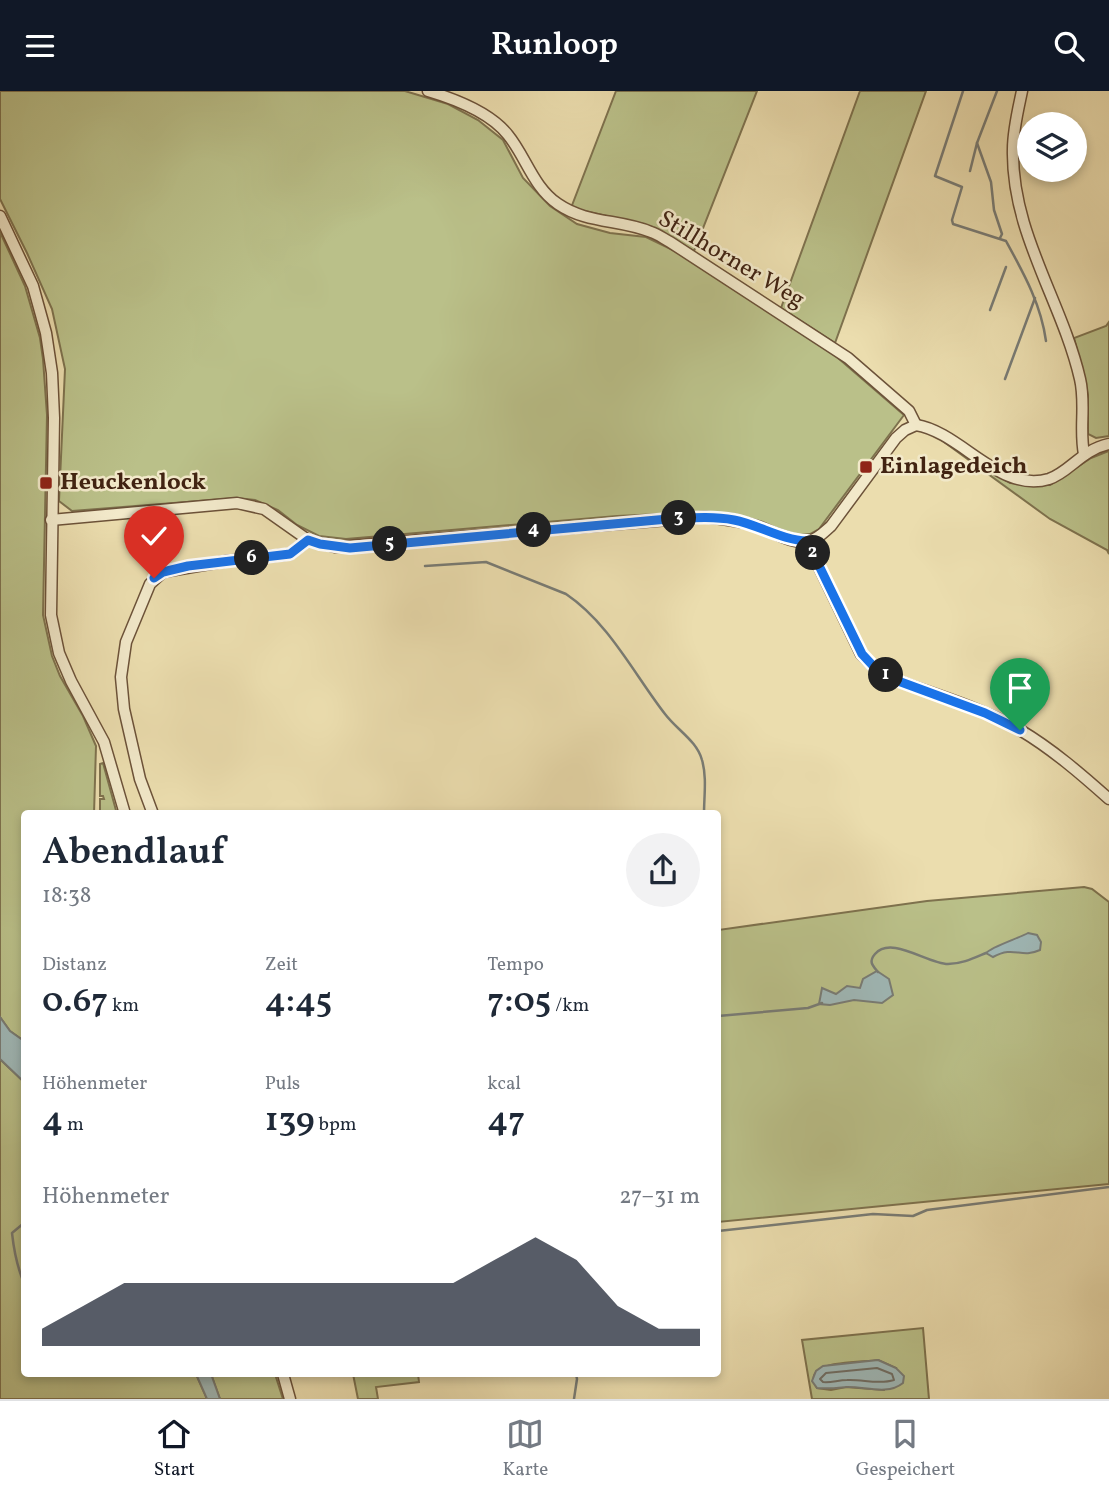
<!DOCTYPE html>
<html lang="de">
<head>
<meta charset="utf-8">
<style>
  :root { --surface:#fff; --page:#f2f2f3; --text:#1f2937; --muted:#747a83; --line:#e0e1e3; --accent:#111827 }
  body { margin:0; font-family:Vollkorn,serif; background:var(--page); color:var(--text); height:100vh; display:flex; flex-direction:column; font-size:26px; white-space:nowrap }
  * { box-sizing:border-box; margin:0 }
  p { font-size:23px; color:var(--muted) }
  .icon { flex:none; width:38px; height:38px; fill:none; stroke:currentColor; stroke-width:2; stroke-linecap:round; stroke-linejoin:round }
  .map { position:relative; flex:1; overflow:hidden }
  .side { position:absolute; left:21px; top:719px; width:700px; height:567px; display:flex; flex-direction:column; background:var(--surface); border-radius:7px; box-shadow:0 4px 10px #0003 }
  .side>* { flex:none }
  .buttons { position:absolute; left:1017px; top:21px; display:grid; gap:14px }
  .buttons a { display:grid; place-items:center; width:70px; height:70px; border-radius:50%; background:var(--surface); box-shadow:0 4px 10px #0003; font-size:35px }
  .pin { position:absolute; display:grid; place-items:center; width:60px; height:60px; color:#fff; margin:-72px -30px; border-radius:50% 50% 50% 0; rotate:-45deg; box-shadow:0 0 7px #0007 }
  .pin .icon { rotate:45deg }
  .km { position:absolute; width:35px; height:35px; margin:-18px; border-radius:50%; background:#222; color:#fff; font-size:19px; line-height:35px; text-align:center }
  .round { display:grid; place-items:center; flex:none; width:74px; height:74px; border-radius:37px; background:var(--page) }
  .head { display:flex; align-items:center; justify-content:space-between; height:119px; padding:0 21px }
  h1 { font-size:38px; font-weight:600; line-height:52px }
  .stats { display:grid; grid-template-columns:repeat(3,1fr); gap:10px; height:119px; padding:7px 21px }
  .stats div { display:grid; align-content:center }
  .stats b { font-size:35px; font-weight:600 }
  .stats small { font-size:19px; font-weight:400 }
  .stats p { font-size:19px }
  .chart { height:196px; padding:14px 21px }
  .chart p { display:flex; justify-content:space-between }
  .chart svg { width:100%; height:126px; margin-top:7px; fill:var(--accent); opacity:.7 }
  header { display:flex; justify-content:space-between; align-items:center; height:91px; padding:0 21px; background:var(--accent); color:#fff; font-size:32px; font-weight:600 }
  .menu { display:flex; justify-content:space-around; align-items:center; height:98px; border-top:2px solid var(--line); background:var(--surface); font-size:19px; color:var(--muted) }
  .menu a { display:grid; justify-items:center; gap:4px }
  .menu .current { color:var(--accent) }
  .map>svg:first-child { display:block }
  .green { fill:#bac089; stroke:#7e724e; stroke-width:2; fill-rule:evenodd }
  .water { fill:#9fb8b7; stroke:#797c75; stroke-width:2 }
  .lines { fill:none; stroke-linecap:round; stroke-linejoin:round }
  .shore { stroke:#706e64; stroke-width:2 }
  .stream { stroke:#797c75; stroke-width:2.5 }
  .minor-casing { stroke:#6c5239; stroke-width:13 }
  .minor { stroke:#f2e9ca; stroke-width:10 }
  .route-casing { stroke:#fff; stroke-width:14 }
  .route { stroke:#1a73e8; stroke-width:9 }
  .poi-dot { fill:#8f2418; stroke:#f2e9ca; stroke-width:2.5 }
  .labels { text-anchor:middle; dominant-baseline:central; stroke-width:5; stroke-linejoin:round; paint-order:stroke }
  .street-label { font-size:24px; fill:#412312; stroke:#f2e9ca }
  .poi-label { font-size:24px; font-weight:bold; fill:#412312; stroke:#f2e9ca; text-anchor:start }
</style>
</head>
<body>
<header><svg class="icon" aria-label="menu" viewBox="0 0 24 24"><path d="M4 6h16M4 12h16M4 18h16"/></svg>Runloop<svg class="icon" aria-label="search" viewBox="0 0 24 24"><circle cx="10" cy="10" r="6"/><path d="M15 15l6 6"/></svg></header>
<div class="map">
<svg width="1109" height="1308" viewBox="0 0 1109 1308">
  <rect width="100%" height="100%" fill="#ebddae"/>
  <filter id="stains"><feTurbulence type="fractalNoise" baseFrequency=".00286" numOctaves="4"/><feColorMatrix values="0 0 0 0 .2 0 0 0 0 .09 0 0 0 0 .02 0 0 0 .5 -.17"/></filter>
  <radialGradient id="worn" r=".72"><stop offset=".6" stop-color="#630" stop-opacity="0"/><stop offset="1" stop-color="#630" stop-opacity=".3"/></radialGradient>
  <g class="green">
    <polygon points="0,0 405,0 448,13 478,29 503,49 523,87 550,115 577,133 610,142 646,146 679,162 831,261 904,324 819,438 810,443 798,444 734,423 705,421 617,425 346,448 319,445 297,434 278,419 255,409 237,407 72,420 59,410 65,278 52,218 27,162 0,108"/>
    <polygon points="616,0 757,0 694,160 643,133 571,117"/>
    <polygon points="860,0 926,0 835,252 781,217"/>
    <polygon points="0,141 25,195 40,247 43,268 47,324 43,524 52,565 60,585 83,625 96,655 94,723 24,723 24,950 10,940 0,926"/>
    <polygon points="1109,231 1109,345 1096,347 1088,343 1088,304 1074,247 1106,235"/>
    <polygon points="944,351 1010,392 1050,394 1091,367 1109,360 1109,463 1107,459 1050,428"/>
    <polygon points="103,672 117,723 100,723 100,708 104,708 103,705 100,705 100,673"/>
    <polygon points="1084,796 1092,798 1109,811 1109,1093 718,1131 718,839 927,810"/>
    <polygon points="0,968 24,991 24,1283 196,1283 207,1308 0,1308"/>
    <path d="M923,1237l6,71h-117l-10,-59zM878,1269l18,8 -12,22 -38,-3 -15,3 -14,-2c-19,-29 45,-25 61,-28z"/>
    <polygon points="211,1283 275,1283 283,1308 220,1308"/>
    <polygon points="353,1283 418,1283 419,1291 376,1296 378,1308 358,1308"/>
  </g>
  <g class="water">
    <path d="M1028,842l9,2 4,7 -1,8c-20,9 -25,-5 -47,7l-7,-4c5,-6 33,-15 42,-20z"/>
    <polygon points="877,880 889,888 893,904 882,912 854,909 830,914 819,913 822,897 836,903 847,895 860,897 863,888"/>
    <polygon points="0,926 10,940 24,950 24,991 0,968"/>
    <path d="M878,1269l18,8 8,8 -1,7c-16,13 -39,3 -57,4 -10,1 -19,2 -29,1l-5,-7 4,-10 7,-5z"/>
    <polygon points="196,1283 211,1283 220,1308 207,1308"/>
  </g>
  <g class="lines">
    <path class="shore" d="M877,1277l15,6 2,6c-15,5 -32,-1 -47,0 -9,0 -16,3 -24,2l-3,-3 6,-6z"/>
    <g class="stream">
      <path d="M963,0l-28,85 27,11 -10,33 1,4 53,17c18,33 35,63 40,100"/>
      <polyline points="977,52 991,91 994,119 1002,143 1000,147"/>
      <polyline points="970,80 977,52 997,0"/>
      <polyline points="990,219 1006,176"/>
      <polyline points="1005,288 1035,207"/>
      <path d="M425,475l61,-4 80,32c43,29 68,80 99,120 12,16 32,27 37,46 5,17 2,36 2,54"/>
      <path d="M878,881c-5,-6 -10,-10 -3,-18 16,-19 53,10 73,10 14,0 26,-6 38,-11"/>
      <polyline points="718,925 808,917 822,912"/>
      <path d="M24,1132l-12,10c2,18 5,34 12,50"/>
      <polyline points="718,1140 873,1123 913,1125 927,1119 1109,1096"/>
      <polyline points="574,1308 577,1288 576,1283"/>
    </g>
    <defs>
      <g id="minor">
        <path d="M428,0c27,8 62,21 80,44 18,22 25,52 50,69 29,20 62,15 93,28 7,2 13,7 19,10l178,116 61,53 7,14"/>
        <path d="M1022,0c-4,19 -9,39 -9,58 -2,83 49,152 67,230 6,25 -1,50 4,75"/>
        <polyline points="0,125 33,195 46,242 52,282 54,327 51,524 59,562 71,590 104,651 125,723"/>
        <path d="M916,334c45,7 84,69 133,54 21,-7 32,-29 60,-35"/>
        <path d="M51,429l186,-17 27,6 44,31 27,7 370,-30c19,2 37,4 55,10 14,5 32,18 48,14 9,-1 16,-9 23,-15l65,-88 9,-8 11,-5"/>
        <path d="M807,451l54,112 15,15 14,9c43,16 90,29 130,52 32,19 61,44 89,69"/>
        <polyline points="153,723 140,688 124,618 121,586 126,551 150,493 163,481 227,470 290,463 308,449"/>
        <polyline points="283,1283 290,1308"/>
      </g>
    </defs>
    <use href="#minor" class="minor-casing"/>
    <use href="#minor" class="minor"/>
  </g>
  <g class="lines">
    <defs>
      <path id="route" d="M154,487l9,-6 25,-6 102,-12 18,-14 12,4 30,4 318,-29c22,-1 44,-3 66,1 25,5 48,20 73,21l55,113 14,15 14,9 95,35 35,17"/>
    </defs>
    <use href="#route" class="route-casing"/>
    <use href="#route" class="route"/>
  </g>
  <g class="poi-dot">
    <rect x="859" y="369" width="14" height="14" rx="3.5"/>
    <rect x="39" y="385" width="14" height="14" rx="3.5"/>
  </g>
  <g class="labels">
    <g class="street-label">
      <text transform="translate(731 169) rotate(31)">Stillhorner Weg</text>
    </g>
    <g class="poi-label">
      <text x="880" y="376">Einlagedeich</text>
      <text x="60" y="392">Heuckenlock</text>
    </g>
  </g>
  <rect width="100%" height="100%" filter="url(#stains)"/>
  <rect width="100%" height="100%" fill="url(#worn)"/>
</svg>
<div class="buttons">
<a><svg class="icon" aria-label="layers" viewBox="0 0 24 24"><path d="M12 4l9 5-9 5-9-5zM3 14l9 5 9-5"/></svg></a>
</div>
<div class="pin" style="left:1020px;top:639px;background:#1e9e55"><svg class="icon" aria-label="arrive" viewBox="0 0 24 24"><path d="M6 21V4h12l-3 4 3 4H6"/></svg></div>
<div class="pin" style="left:154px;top:487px;background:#d93025"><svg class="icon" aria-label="check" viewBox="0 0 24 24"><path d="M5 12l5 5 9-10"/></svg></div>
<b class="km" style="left:886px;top:584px">1</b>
<b class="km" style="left:813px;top:462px">2</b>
<b class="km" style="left:679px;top:427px">3</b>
<b class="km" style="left:534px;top:439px">4</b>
<b class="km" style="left:390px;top:453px">5</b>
<b class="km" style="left:252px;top:467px">6</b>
<section class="side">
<div class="head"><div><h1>Abendlauf</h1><p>18:38</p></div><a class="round"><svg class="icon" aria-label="share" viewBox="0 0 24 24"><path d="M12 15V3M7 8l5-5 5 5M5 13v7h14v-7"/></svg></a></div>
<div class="stats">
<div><p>Distanz</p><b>0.67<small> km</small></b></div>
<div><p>Zeit</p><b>4:45</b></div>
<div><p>Tempo</p><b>7:05<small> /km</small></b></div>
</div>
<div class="stats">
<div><p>Höhenmeter</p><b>4<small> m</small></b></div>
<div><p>Puls</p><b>139<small> bpm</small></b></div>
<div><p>kcal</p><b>47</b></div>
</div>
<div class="chart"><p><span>Höhenmeter</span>27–31 m</p>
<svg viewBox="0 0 160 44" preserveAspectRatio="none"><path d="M0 44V38L10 30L20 22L30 22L40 22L50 22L60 22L70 22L80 22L90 22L100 22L110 14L120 6L130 14L140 30L150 38L160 38V44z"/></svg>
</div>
</section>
</div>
<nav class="menu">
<a class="current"><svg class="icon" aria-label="home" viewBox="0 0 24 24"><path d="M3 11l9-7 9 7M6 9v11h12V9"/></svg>Start</a>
<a><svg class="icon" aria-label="map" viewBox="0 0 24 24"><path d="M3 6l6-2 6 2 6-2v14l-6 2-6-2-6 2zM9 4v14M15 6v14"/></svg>Karte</a>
<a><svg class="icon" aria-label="saved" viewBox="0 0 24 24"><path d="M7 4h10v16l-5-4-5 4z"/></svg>Gespeichert</a>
</nav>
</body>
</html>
